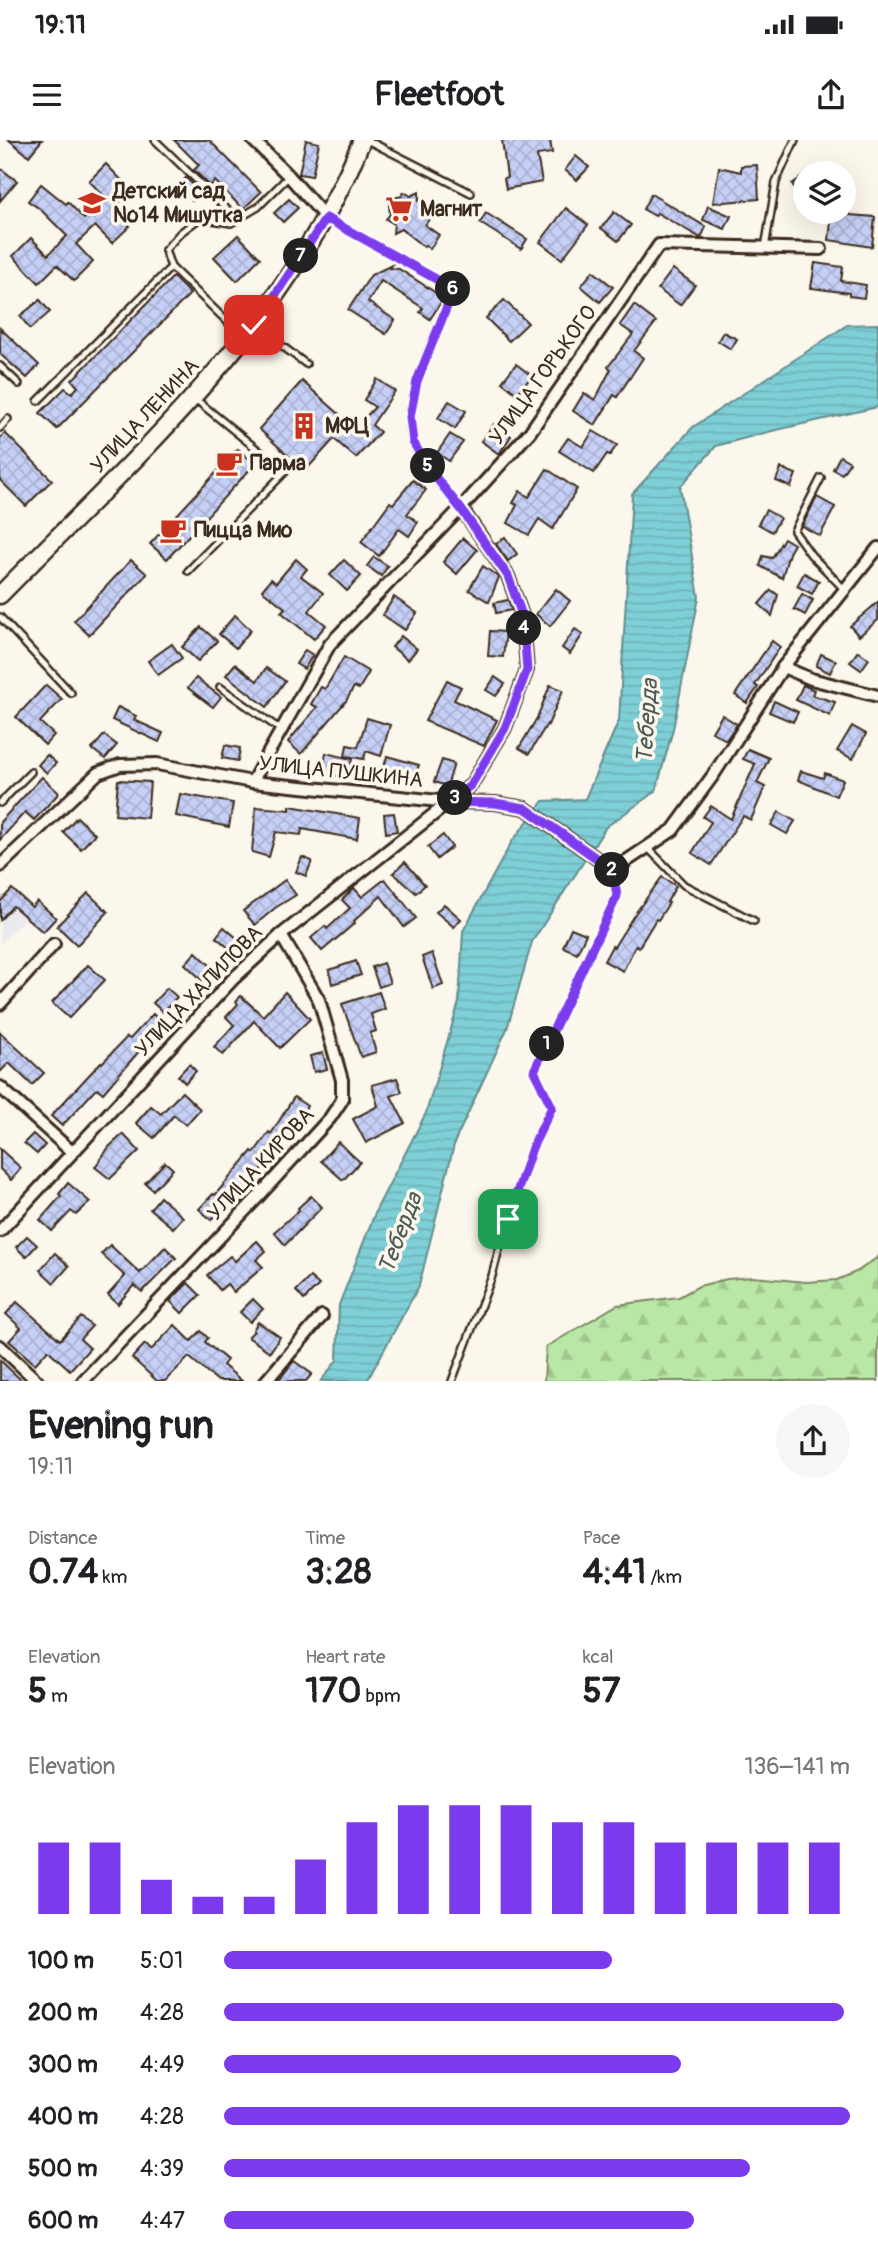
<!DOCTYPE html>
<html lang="en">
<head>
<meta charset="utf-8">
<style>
  :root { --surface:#fff; --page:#f6f6f6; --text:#202124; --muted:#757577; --accent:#7c3aed }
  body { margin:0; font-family:Pangolin,sans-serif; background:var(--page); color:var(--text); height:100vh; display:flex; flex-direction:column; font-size:26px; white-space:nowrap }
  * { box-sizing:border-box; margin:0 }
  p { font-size:23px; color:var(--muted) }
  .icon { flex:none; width:38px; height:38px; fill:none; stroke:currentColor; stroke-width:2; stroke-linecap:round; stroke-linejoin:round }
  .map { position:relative; height:1241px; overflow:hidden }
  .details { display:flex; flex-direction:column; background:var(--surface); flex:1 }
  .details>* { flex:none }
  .buttons { position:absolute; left:793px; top:21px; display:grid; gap:14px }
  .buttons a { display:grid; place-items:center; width:63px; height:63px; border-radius:50%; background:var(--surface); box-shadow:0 7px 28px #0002; font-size:35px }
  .pin { position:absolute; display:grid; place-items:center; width:60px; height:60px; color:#fff; margin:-30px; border-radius:14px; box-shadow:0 4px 10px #0006 }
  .km { position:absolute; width:35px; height:35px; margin:-18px; border-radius:50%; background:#222; color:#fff; font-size:19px; line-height:35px; text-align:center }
  .round { display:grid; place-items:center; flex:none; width:74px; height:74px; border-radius:37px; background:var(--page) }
  .summary { display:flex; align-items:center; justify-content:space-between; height:119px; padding:0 28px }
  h1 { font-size:38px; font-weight:800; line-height:52px }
  .stats { display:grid; grid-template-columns:repeat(3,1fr); gap:10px; height:119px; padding:7px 28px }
  .stats div { display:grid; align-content:center }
  .stats b { font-size:35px; font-weight:800 }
  .stats small { font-size:19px; font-weight:400 }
  .stats p { font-size:19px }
  .chart { height:196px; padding:14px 28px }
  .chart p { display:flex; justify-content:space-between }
  .chart svg { width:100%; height:126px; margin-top:7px; stroke:var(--accent); stroke-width:6 }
  ul { padding:0 28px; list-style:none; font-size:23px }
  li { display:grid; grid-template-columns:112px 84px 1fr; align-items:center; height:52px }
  li i { height:18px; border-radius:9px; background:var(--accent) }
  .status { display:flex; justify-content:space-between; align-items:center; height:49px; padding:0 35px; background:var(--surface); direction:ltr }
  .status svg { height:19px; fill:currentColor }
  header { display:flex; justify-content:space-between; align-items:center; height:91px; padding:0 28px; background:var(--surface); font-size:32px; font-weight:800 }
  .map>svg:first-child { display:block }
  .built { fill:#ebebef }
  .forest { fill:url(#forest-firs); stroke:#7a8862; stroke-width:2 }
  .water { fill:url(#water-rules); stroke:#638d8d; stroke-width:2 }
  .building { fill:url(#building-cross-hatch); stroke:#3b2a1e; stroke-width:2 }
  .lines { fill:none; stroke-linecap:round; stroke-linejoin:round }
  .service-casing { stroke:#3b2a1e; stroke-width:10 }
  .minor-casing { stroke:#3b2a1e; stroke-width:16 }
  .secondary-casing { stroke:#3b2a1e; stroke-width:21 }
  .service { stroke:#fbf7ec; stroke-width:5 }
  .minor { stroke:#fbf7ec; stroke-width:10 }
  .secondary { stroke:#fbf7ec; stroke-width:16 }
  .route-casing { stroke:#fff; stroke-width:14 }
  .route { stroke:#7c3aed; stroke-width:9 }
  .labels { text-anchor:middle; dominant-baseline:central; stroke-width:7; stroke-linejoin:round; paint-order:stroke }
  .poi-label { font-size:21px; font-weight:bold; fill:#3b2a1e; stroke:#fbf7ec; text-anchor:start }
  .street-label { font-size:21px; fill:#3b2a1e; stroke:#fbf7ec }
  .water-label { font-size:23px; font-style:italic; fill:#4f5c56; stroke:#fbf7ec }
</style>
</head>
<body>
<div class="status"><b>19:11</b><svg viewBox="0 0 49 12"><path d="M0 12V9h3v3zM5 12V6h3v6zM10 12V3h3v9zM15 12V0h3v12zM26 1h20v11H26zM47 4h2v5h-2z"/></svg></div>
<header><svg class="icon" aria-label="menu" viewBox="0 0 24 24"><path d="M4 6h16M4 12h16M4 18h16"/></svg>Fleetfoot<svg class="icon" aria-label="share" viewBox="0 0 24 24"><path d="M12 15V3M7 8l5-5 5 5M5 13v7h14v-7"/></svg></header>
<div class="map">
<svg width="878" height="1241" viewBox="0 0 878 1241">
  <defs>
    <pattern id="forest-firs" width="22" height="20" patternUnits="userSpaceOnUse" patternTransform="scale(1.75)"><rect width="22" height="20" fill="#b9e7a6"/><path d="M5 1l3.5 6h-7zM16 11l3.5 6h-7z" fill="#a0c68e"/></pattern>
    <pattern id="water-rules" width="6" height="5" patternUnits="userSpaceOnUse" patternTransform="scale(1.75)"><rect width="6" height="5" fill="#7ecfd7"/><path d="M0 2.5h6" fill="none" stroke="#6eb2b8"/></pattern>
    <pattern id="building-cross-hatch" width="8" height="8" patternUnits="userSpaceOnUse" patternTransform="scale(1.75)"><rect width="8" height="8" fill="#c6cff6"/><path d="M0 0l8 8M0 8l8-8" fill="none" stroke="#abb2d2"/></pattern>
  </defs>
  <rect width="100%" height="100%" fill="#fbf7ec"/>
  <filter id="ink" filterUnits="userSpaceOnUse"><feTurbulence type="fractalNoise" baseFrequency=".0143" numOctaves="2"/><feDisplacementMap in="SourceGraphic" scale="14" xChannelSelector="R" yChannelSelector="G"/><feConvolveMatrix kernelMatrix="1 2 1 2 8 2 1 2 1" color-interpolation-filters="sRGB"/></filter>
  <g filter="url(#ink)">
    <polygon class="built" points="0,753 26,777 0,804"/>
    <polygon class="forest" points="878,1117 878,1241 544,1241 546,1207 617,1165 679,1157 699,1146 727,1139 753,1137 806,1142 837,1140 858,1131"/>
    <polygon class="water" points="878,184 878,267 772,291 716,306 680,347 699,457 673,589 656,651 606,687 532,802 507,889 455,1001 419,1146 367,1241 321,1241 337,1220 339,1165 377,1068 426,973 459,862 463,791 511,703 543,661 585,659 619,580 632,354 693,287 847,185"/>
    <g class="building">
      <polygon points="9,0 42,0 29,16"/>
      <polygon points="174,0 209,0 261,52 243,69 215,41 210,46 194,30 199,25"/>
      <polygon points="306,0 319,3 312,36 299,34"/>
      <polygon points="502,0 550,0 552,13 537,15 542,42 506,49 504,38 507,37"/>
      <polygon points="576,16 589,27 577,40 565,30"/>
      <polygon points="106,24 131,50 113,69 130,86 112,103 95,86 76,104 93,122 74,141 57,125 39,143 13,116 31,98 48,115 67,96 40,69 28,61 41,44 66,64 68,62 84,79 106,58 89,41"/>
      <polygon points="757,25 759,59 713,63 719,27 741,32 741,26"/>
      <polygon points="0,28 17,41 0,61"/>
      <polygon points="805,35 805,64 792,44"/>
      <polygon points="186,38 202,53 193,61 178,46"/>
      <polygon points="404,52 411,56 419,52 419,62 434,72 425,85 439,95 430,109 425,105 424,107 401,89 393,93 394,84 386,79 390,74 389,65 394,58 402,56"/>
      <polygon points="651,54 706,87 701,98 657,73 655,76 643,69"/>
      <polygon points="289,59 298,68 283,82 274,73"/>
      <polygon points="708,66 731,76 725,89 703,80"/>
      <polygon points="566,68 588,85 562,119 540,102"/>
      <polygon points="614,72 631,85 618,101 601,88"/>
      <polygon points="832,72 850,72 850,75 875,77 872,107 829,100"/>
      <polygon points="486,73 527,99 521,109 480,83"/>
      <polygon points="238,95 260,118 237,141 214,117"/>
      <polygon points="815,123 843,127 841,141 866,145 864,158 849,156 849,153 811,148"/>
      <polygon points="392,125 390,128 399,129 444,158 430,179 420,172 423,168 381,141 368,162 395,180 386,194 348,170 371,135"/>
      <polygon points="673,129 695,145 680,165 658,149"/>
      <polygon points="593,131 613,147 600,162 581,146"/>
      <polygon points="173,137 190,154 57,289 40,273 65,248 72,253 78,247 72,240"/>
      <polygon points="40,160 50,172 30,189 20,176"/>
      <polygon points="504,160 528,183 509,201 486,178"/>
      <polygon points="634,165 656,182 634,211 643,218 617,257 614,255 595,285 573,271 584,253 595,260 611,229 608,227 633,194 620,185"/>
      <polygon points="0,188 39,225 27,238 0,214"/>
      <polygon points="723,192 737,199 731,209 718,201"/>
      <polygon points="516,224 532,236 517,254 502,242"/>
      <polygon points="377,239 395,251 372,285 380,292 356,318 334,299 305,331 259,289 302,241 355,288 375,267 364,260"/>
      <polygon points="449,261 466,271 455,289 438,278"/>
      <polygon points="494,284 511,296 499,314 481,301"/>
      <polygon points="593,291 617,305 610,315 607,314 594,333 559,311 568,298 583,307"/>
      <polygon points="5,293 52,340 26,366 0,340 0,298"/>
      <polygon points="450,294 463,302 449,321 437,313"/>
      <polygon points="238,309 255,324 167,419 150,404"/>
      <polygon points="840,316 850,322 842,334 833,329"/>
      <polygon points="781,328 796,334 791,347 776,341"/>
      <polygon points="547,329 577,349 553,389 539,379 529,395 508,383 517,365 513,363 520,351 529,357"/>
      <polygon points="413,340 426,350 407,374 418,382 409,396 399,389 379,416 361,402 390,362 393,364"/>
      <polygon points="817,357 835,367 820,396 802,386"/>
      <polygon points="766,370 780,378 772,392 758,384"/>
      <polygon points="505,397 517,414 508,421 496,404"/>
      <polygon points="463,398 477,410 457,434 443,422"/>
      <polygon points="784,398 794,404 789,413 782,438 760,426 763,416 772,418"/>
      <polygon points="374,417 388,426 381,436 367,426"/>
      <polygon points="296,419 307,429 301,436 323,453 309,471 326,485 314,499 281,472 285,468 262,450 271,439 276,443"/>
      <polygon points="131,420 147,434 89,495 74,481"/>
      <polygon points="344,420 361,436 347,451 330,435"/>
      <polygon points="483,426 499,437 489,462 469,450"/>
      <polygon points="804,433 819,441 812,454 797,446"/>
      <polygon points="556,449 570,461 550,486 536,474"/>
      <polygon points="771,450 778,455 772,476 759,464"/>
      <polygon points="802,454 813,460 805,475 794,469"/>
      <polygon points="394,457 417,473 405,490 383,475"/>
      <polygon points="508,460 512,470 496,473 494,463"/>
      <polygon points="878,462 878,480 859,496 850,486"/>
      <polygon points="235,475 251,490 236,508 219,494"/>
      <polygon points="201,487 217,501 198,521 182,507"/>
      <polygon points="575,489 583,494 570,514 562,508"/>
      <polygon points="490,491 506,492 503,517 488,516"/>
      <polygon points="401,496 417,509 408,520 392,507"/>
      <polygon points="772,501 780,507 755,545 758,547 747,563 735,555"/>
      <polygon points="172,504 182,518 158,535 148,521"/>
      <polygon points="305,510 313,515 304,529 296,524"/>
      <polygon points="858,511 869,519 861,530 850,522"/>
      <polygon points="821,514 836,521 830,533 816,526"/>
      <polygon points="344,517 369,532 359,549 354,547 346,561 301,614 288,602 317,567 311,564 321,547 325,549"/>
      <polygon points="235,524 257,541 266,528 285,541 267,567 226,535"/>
      <polygon points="495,537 505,544 496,556 486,550"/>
      <polygon points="196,538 221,557 213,567 188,548"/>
      <polygon points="447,540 461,547 454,560 497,580 484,606 425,581"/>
      <polygon points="46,545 62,559 40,582 54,595 45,605 16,577"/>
      <polygon points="550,545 563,550 548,585 547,584 529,614 519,608 537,578"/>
      <polygon points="803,545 814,550 812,555 835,562 830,576 796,560"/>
      <polygon points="774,561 798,572 793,582 769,572"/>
      <polygon points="118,567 136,576 134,580 163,593 159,602 112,580"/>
      <polygon points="722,575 737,584 726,600 712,592"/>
      <polygon points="367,578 390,585 381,616 366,611 364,619 345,616 347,605 358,607"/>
      <polygon points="852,586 866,594 853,619 837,611"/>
      <polygon points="104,595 117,605 105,619 92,609"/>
      <polygon points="225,605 240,608 238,621 222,618"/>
      <polygon points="748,609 769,618 757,643 765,647 751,680 743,676 711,725 692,713 711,682 703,677 711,666 731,679 755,624 743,619"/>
      <polygon points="326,613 352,619 348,638 322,633"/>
      <polygon points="47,615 56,623 47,633 38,625"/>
      <polygon points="387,616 419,625 414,640 383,631"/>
      <polygon points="442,620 454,624 447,646 434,642"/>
      <polygon points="801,631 823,638 825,633 843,640 836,656 798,640"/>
      <polygon points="42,637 59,653 34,680 25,672 0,700 0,682"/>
      <polygon points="118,640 150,642 147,678 115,675"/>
      <polygon points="180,654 233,663 229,687 176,676"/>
      <polygon points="290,666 360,678 357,699 302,689 301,695 276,692 269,717 252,712 256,667 290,670"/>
      <polygon points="779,672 795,681 787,694 771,685"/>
      <polygon points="394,673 397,691 386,693 384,674"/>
      <polygon points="77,677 95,694 81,709 63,692"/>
      <polygon points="443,695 452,707 437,719 428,707"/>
      <polygon points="302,717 312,721 306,736 296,732"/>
      <polygon points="405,722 425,745 416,753 393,733"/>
      <polygon points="662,737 676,746 667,762 669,763 658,780 656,779 639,807 636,805 623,831 604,821 612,806 614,807 634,775"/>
      <polygon points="385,739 416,778 404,787 381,756 354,781 355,783 322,811 311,798 325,786 327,789 350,768 342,760 354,748 362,757"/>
      <polygon points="285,740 296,755 275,768 255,785 243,771"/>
      <polygon points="12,749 32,767 37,761 56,778 43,792 13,766 0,780 0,762"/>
      <polygon points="88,753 108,772 77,805 57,786"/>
      <polygon points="444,764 461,779 454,787 436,772"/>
      <polygon points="224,787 238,799 230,809 216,797"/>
      <polygon points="571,788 586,794 577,813 563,807"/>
      <polygon points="196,812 213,828 202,840 185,824"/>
      <polygon points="432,813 443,845 433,849 422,817"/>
      <polygon points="356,821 361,835 332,844 329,830"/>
      <polygon points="383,823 390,843 379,847 372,827"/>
      <polygon points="88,825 105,840 69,878 52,863"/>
      <polygon points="167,848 177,857 163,872 153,863"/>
      <polygon points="285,852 310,879 280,908 254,881 223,915 214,907 234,885 226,877 238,864 236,861 241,856 263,876"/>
      <polygon points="379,852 385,869 371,874 376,891 370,893 376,912 361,917 342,864"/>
      <polygon points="153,874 162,883 139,908 141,909 103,953 98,949 95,950 62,986 51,976 101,922 102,923 127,897 130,899"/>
      <polygon points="0,892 44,933 32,945 9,923 0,932"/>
      <polygon points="323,913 327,929 314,932 310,916"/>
      <polygon points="189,924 196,931 185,943 178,936"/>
      <polygon points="397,938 402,952 391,956 405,983 366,1003 353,979 378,966 372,945"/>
      <polygon points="182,952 200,969 186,985 174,975 154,998 136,983 151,966 161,974"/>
      <polygon points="294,957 307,966 288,997 248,1046 252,1049 240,1063 232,1056 211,1080 199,1069 213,1054 215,1055 252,1011 254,1013 269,992 271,994"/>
      <polygon points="33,994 45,1005 37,1014 24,1003"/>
      <polygon points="123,994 139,1011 110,1039 95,1027 109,1007"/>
      <polygon points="338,1002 360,1022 343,1040 321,1021"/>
      <polygon points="0,1009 21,1028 11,1040 0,1029"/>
      <polygon points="165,1022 173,1029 153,1050 145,1043"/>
      <polygon points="68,1043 90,1062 76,1075 71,1071 52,1091 40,1080 61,1056 59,1054"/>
      <polygon points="311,1056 322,1067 285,1105 274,1092 299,1070 298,1068"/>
      <polygon points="160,1057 183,1077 173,1088 150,1069"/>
      <polygon points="27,1096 37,1105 26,1117 16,1107"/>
      <polygon points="257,1101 266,1111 256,1120 263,1127 234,1152 227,1144 220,1150 207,1135 230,1116 235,1121"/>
      <polygon points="110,1105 140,1133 165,1107 176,1118 142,1152 134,1145 118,1164 108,1155 125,1136 101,1114"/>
      <polygon points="55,1113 69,1126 54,1143 40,1130"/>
      <polygon points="310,1137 319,1145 304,1160 296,1151"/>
      <polygon points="188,1143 200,1155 182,1173 170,1161"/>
      <polygon points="253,1159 263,1169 250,1182 240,1172"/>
      <polygon points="17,1162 60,1200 81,1177 92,1186 80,1199 90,1208 70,1230 48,1210 35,1224 9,1201 21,1188 6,1174"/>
      <polygon points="258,1182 280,1197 270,1212 248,1197 254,1191 253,1190"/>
      <polygon points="175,1185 191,1201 201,1191 208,1198 205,1202 227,1220 223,1225 242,1241 218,1241 189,1217 165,1241 157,1241 132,1218 145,1204 151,1210"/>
      <polygon points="0,1220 22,1241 0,1241"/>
      <polygon points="294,1221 312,1234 306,1241 278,1241"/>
    </g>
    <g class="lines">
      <defs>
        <g id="service">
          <polyline points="155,0 237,79"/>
          <polyline points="367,0 471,53"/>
          <path d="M326,78l128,71c-15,38 -55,115 -41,153 8,23 32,47 47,66"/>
          <polyline points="765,108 776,42 795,0"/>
          <polyline points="257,187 306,224"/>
          <polyline points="241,195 171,127 165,110 180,93 200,78 231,83 258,67 289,36"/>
          <polyline points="0,226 19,244"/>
          <polyline points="38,261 171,127"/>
          <polyline points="0,288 8,279"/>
          <polyline points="821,338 794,391 811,415 844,449"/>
          <polyline points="188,431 285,332 194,258"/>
          <polyline points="0,477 71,553"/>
          <polyline points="220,547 281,590"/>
          <polyline points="0,663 31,632"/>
          <polyline points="647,707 684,745 754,781"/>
          <polyline points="452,1241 492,1136 507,1079 532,1008 552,967 534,931 617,756 613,730"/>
        </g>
        <g id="minor">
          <polyline points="253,0 289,36 326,78"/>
          <polyline points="783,527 811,539 878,556"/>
          <polyline points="252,642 330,504 461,368 530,292 659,105 821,109"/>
          <polyline points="0,726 98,633 120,625 157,624 252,642 449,662 495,663 525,668 613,730 673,690 714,634 783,527 878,408"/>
          <polyline points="0,864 54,804"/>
          <polyline points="0,947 72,1012"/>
          <polyline points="0,1091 233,839 281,795 471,645 505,588 527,530 523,478 508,436 461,368"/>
          <polyline points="0,1206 37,1241"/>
          <polyline points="83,1241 257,1058 330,978 342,960 342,940 319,860 281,795"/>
          <polyline points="266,1241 322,1176"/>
        </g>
        <path id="secondary" d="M0,455c135,-138 289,-272 362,-455"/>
      </defs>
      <use href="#service" class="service-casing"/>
      <use href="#minor" class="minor-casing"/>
      <use href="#secondary" class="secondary-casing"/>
      <use href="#service" class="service"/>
      <use href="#minor" class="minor"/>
      <use href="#secondary" class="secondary"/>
    </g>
  </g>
  <g class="lines" filter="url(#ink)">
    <defs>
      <polyline id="route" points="254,185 264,172 326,78 454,149 417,241 410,277 413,302 429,329 461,369 508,436 523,478 527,530 505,588 471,645 449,662 495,663 525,668 613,730 617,756 534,931 552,967 532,1008 508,1079"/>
    </defs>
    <use href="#route" class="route-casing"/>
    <use href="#route" class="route"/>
  </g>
  <defs>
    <symbol id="school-bare" viewBox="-9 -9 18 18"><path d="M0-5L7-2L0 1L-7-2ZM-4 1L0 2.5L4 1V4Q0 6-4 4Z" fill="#c8321e" stroke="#fbf7ec" stroke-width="2.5" paint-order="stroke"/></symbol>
    <symbol id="supermarket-bare" viewBox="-9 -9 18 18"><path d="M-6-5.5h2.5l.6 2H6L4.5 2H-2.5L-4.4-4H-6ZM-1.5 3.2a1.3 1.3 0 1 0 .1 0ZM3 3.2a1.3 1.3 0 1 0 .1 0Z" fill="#c8321e" stroke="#fbf7ec" stroke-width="2.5" paint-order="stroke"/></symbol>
    <symbol id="building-bare" viewBox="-9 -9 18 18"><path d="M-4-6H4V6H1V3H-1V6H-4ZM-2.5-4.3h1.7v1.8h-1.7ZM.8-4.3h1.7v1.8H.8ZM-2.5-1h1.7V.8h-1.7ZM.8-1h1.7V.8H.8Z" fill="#c8321e" stroke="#fbf7ec" stroke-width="2.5" paint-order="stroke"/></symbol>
    <symbol id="cafe-bare" viewBox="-9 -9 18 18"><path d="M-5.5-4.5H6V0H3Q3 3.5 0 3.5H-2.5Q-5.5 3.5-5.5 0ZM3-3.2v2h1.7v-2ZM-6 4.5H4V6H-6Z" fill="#c8321e" stroke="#fbf7ec" stroke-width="2.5" paint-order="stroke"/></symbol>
  </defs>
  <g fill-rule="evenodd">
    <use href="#school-bare" x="73" y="44" width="38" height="38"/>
    <use href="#supermarket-bare" x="380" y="50" width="38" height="38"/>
    <use href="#building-bare" x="285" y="267" width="38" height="38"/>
    <use href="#cafe-bare" x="210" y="304" width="38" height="38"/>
    <use href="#cafe-bare" x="154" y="371" width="38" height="38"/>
  </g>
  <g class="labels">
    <g class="poi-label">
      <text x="113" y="51">Детский сад<tspan x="113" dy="24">№14 Мишутка</tspan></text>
      <text x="420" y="69">Магнит</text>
      <text x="325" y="286">МФЦ</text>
      <text x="250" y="323">Парма</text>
      <text x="194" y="390">Пицца Мио</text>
    </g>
    <g class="street-label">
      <text transform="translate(543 235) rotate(-54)">УЛИЦА ГОРЬКОГО</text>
      <text transform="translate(145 276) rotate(-47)">УЛИЦА ЛЕНИНА</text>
      <text transform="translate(341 632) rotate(6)">УЛИЦА ПУШКИНА</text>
      <text transform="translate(199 851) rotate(-46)">УЛИЦА ХАЛИЛОВА</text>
      <text transform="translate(261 1024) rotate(-47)">УЛИЦА КИРОВА</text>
    </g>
    <g class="water-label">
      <text transform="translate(647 581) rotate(-86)">Теберда</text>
      <text transform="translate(400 1093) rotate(-69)">Теберда</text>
    </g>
  </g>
</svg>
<div class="buttons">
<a><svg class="icon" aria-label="layers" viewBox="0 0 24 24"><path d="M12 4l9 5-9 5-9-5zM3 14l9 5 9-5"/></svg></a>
</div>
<div class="pin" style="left:508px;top:1079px;background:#1e9e55"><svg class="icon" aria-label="arrive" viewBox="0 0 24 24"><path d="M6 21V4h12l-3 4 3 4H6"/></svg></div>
<div class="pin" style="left:254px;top:185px;background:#d93025"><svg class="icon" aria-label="check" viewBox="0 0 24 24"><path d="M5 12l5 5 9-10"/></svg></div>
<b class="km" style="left:547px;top:904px">1</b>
<b class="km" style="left:612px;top:730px">2</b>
<b class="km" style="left:455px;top:658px">3</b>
<b class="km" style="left:524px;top:488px">4</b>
<b class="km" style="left:428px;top:326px">5</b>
<b class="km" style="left:453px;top:149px">6</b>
<b class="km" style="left:301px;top:116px">7</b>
</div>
<section class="details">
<div class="summary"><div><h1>Evening run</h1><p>19:11</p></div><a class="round"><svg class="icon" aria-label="share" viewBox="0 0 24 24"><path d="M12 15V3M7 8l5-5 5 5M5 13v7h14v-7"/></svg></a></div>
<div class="stats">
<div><p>Distance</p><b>0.74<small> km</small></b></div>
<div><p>Time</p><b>3:28</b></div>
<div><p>Pace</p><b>4:41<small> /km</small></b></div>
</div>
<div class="stats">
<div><p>Elevation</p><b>5<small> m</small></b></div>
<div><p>Heart rate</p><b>170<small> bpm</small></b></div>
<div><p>kcal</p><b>57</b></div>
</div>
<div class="chart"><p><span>Elevation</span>136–141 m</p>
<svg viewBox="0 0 160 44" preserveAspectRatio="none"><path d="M5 44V19M15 44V19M25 44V32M35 44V38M45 44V38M55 44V25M65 44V12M75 44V6M85 44V6M95 44V6M105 44V12M115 44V12M125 44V19M135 44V19M145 44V19M155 44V19"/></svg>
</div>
<ul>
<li><b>100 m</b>5:01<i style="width:62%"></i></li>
<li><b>200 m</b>4:28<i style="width:99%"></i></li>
<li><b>300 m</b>4:49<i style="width:73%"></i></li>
<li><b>400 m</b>4:28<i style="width:100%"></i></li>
<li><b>500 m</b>4:39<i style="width:84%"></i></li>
<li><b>600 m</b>4:47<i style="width:75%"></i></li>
</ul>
</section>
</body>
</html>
